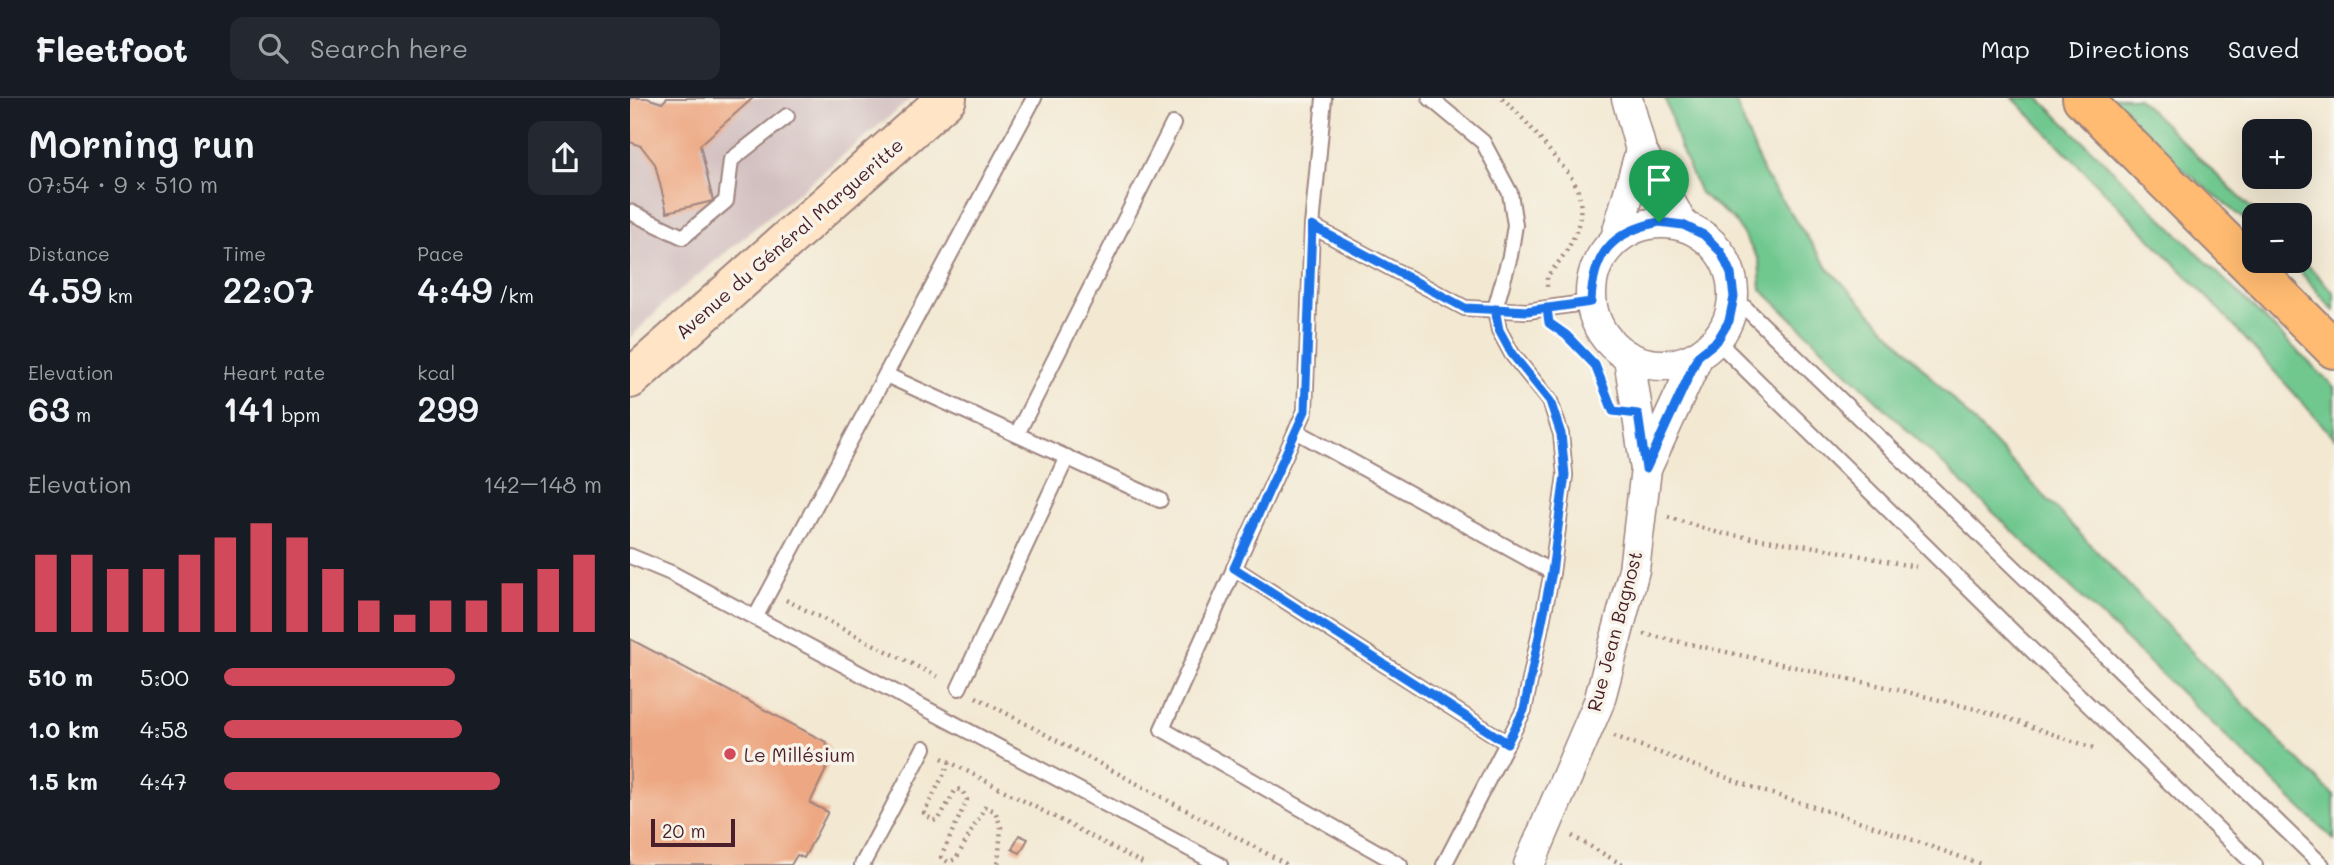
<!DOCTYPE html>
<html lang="en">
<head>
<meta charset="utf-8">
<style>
  :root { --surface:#171b24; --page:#242831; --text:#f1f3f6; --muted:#9ea1a6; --line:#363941; --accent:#d1495b }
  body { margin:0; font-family:Mali,sans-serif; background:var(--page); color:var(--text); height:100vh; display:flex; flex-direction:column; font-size:26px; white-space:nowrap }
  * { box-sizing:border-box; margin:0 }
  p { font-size:23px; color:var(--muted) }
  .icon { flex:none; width:38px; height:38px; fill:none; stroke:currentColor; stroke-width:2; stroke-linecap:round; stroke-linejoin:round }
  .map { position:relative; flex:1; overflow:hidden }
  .sheet { display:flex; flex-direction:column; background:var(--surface); width:630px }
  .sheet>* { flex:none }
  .controls { position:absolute; left:1612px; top:21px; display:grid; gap:14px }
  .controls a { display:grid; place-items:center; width:70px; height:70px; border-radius:14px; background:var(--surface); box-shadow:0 7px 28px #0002; font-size:35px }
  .scale { position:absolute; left:21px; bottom:18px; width:84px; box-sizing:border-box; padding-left:7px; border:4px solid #4a1f2b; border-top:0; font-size:19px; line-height:24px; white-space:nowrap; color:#4a1f2b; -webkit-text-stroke:5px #f7f3e8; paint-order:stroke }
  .pin { position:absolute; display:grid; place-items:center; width:60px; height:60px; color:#fff; margin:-72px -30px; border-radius:50% 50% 50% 0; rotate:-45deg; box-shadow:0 0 7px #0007 }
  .pin .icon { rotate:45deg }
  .round { display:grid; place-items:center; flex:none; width:74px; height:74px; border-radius:14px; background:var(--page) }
  .headline { display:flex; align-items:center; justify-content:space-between; height:119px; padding:0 28px }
  h1 { font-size:38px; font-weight:600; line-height:52px }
  .metrics { display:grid; grid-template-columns:repeat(3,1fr); gap:10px; height:119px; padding:7px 28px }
  .metrics div { display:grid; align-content:center }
  .metrics b { font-size:35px; font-weight:600 }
  .metrics small { font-size:19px; font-weight:400 }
  .metrics p { font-size:19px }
  .chart { height:196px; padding:14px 28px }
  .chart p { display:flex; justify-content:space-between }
  .chart svg { width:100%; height:126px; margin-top:7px; stroke:var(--accent); stroke-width:6 }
  ul { padding:0 28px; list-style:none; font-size:23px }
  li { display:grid; grid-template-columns:112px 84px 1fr; align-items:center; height:52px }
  li i { height:18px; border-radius:9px; background:var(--accent) }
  header { display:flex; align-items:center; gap:42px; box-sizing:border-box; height:98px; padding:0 35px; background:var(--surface); border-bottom:2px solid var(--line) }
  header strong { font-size:33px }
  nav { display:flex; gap:38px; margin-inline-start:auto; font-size:24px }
  .search { width:490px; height:63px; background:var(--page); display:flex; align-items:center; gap:18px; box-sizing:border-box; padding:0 24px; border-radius:14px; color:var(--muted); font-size:26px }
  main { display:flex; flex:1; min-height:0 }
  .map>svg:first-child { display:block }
  .industrial { fill:#d2bfc0 }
  .green { fill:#6fc88f; stroke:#5c745d; stroke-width:2 }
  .building { fill:#eda782 }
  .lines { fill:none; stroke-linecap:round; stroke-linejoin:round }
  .lane-casing { stroke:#9e847f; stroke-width:18 }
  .street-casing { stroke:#9e847f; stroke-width:33 }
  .secondary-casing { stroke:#9e847f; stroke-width:42 }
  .primary-casing { stroke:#9e847f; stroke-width:42 }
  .path { stroke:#9e847f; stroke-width:4.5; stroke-dasharray:2 5; stroke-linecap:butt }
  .lane { stroke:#fff; stroke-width:14 }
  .street { stroke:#fff; stroke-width:30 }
  .secondary { stroke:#ffe4c6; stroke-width:38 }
  .primary { stroke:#ffbb71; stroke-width:38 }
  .route-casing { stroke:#fff; stroke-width:14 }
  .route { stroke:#1a73e8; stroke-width:9 }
  .poi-dot { fill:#d1495b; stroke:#f7f3e8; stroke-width:2.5 }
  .labels { text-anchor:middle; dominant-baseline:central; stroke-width:7; stroke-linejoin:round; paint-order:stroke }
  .street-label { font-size:19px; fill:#4a1f2b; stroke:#f7f3e8 }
  .poi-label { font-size:19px; fill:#4a1f2b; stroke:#f7f3e8; text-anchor:start }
</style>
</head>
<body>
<header>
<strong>Fleetfoot</strong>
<div class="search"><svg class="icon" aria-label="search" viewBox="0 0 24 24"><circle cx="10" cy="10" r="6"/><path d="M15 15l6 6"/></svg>Search here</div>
<nav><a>Map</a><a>Directions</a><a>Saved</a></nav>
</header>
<main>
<section class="sheet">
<div class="headline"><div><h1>Morning run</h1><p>07:54 · 9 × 510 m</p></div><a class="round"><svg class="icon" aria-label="share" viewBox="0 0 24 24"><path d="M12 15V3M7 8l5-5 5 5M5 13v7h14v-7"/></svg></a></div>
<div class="metrics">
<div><p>Distance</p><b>4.59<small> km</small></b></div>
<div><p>Time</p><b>22:07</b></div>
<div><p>Pace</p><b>4:49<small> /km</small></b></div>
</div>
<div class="metrics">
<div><p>Elevation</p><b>63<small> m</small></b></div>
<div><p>Heart rate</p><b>141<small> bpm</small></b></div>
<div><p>kcal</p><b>299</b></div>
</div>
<div class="chart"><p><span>Elevation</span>142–148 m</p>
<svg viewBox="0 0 160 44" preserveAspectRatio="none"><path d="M5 44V17M15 44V17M25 44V22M35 44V22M45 44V17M55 44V11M65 44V6M75 44V11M85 44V22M95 44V33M105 44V38M115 44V33M125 44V33M135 44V27M145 44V22M155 44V17"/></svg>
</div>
<ul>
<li><b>510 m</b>5:00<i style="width:61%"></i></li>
<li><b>1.0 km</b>4:58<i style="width:63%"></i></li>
<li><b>1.5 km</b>4:47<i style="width:73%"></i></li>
</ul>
</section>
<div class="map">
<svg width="1704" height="767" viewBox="0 0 1704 767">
  <rect width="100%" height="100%" fill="#f7f3e8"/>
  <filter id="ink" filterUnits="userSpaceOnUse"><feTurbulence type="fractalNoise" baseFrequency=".0143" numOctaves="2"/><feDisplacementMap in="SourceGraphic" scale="14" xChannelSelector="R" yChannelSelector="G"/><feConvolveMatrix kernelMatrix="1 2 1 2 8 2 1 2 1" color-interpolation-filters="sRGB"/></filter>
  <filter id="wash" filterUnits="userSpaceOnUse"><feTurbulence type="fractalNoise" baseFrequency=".00686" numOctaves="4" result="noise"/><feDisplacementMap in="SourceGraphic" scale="28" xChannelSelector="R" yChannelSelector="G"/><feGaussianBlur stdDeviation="1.57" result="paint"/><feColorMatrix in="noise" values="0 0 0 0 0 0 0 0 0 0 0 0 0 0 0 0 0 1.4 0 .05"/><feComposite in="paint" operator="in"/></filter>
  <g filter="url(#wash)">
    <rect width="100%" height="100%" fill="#f3e9d3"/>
    <polygon class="industrial" points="0,0 282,0 37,203 0,240"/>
    <g class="green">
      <polygon points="1035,0 1104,0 1134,76 1199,171 1563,555 1704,698 1704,742 1131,191 1129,162 1104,122 1070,95 1050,49"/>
      <polygon points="1383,0 1409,0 1695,280 1704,289 1704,340 1585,207"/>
      <polygon points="1476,0 1508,0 1628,117 1624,117 1624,130 1525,48"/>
      <polygon points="1670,159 1704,195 1704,213 1661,163 1670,163"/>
    </g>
    <g id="blocks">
      <g class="building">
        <polygon points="0,0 17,0 32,5 37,0 123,0 70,47 83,103 37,114 25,66 11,48 0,44"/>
        <polygon points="0,541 196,644 200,652 201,661 180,705 198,714 174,760 167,757 161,767 0,767"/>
        <polygon points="389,737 398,741 390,755 382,751"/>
      </g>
    </g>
  </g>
  <g filter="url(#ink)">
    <use href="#blocks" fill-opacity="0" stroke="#9e847f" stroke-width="2"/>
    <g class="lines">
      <defs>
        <g id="lane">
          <polyline points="800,0 853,44 880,95 885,127 880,158 865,211 869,232 882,256 920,303 931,336 935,377 922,474 894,612 814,767"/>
          <polyline points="0,114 53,139 96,103 101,62 157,18"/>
          <polyline points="682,128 694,0"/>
          <polyline points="1104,199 1692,767"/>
          <polyline points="1087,243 1387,538 1625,767"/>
          <polyline points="256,277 530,402"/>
          <polyline points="666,333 922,474"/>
          <polyline points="387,336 543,26"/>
          <polyline points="0,458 41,475 590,767"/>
          <polyline points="604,470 877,645"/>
          <polyline points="125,520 404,0"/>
          <polyline points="329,590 437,359"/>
          <polyline points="232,767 294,650"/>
          <polyline points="770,767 532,631 675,313 682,128 835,210 897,213 961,204"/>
        </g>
        <g id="street">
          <polyline points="997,0 1011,52 1053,127"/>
          <circle cx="1032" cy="196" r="71"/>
          <polyline points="986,140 1011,52"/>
          <polyline points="1016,371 1068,258"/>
          <polyline points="899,767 969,604 1004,472 1016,371 999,260"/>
        </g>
        <polyline id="secondary" points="0,281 317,0"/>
        <polyline id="primary" points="1452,0 1704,251"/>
      </defs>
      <use href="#lane" class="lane-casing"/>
      <use href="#street" class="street-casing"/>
      <use href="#secondary" class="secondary-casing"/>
      <use href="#primary" class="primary-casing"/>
      <g class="path">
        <path d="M872,0c18,16 32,33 47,52 8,11 20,22 26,34 16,33 -6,68 -28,92v14"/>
        <polyline points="925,229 965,267 971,282"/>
        <polyline points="1038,419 1089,435 1192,450 1286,469"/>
        <polyline points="156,502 310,580"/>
        <polyline points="1014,536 1265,591 1365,616 1463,650"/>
        <polyline points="346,599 658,767"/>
        <polyline points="984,638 1133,693 1232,724 1353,767"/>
        <polyline points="312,660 516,767"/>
        <polyline points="320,664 294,715 303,723 309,721 326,691 332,692 337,702 311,759 318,764 326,761 355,709 365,713 371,729 368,767"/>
        <polyline points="942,738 993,767"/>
      </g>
      <use href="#lane" class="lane"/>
      <use href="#street" class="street"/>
      <use href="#secondary" class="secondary"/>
      <use href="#primary" class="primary"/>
    </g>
  </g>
  <g class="lines" filter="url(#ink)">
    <defs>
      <path id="route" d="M1029,124c-47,10 -66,31 -68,80l-64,9 -62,-3 -153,-82 -7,185 -71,157 273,175 17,-33 28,-138 13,-97 -4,-41 -11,-33 -38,-47 -13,-24 -4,-21 32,2 20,-3 2,15 17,12 29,30 18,46 25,3 8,55 52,-113 19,-15 12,-20 5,-24 -3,-23 -10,-22 -17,-17 -21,-10 -24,-3"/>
    </defs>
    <use href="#route" class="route-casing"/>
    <use href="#route" class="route"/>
  </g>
  <circle class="poi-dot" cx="100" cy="656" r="7"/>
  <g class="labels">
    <g class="street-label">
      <text transform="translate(159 140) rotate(-41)">Avenue du Général Margueritte</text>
      <text transform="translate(984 533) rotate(-75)">Rue Jean Bagnost</text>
    </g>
    <g class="poi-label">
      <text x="114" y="656">Le Millésium</text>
    </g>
  </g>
</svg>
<div class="controls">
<a>+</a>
<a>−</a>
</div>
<div class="scale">20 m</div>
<div class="pin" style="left:1029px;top:124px;background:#1e9e55"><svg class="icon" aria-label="arrive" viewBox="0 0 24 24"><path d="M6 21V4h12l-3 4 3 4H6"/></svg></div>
</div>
</main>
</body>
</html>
